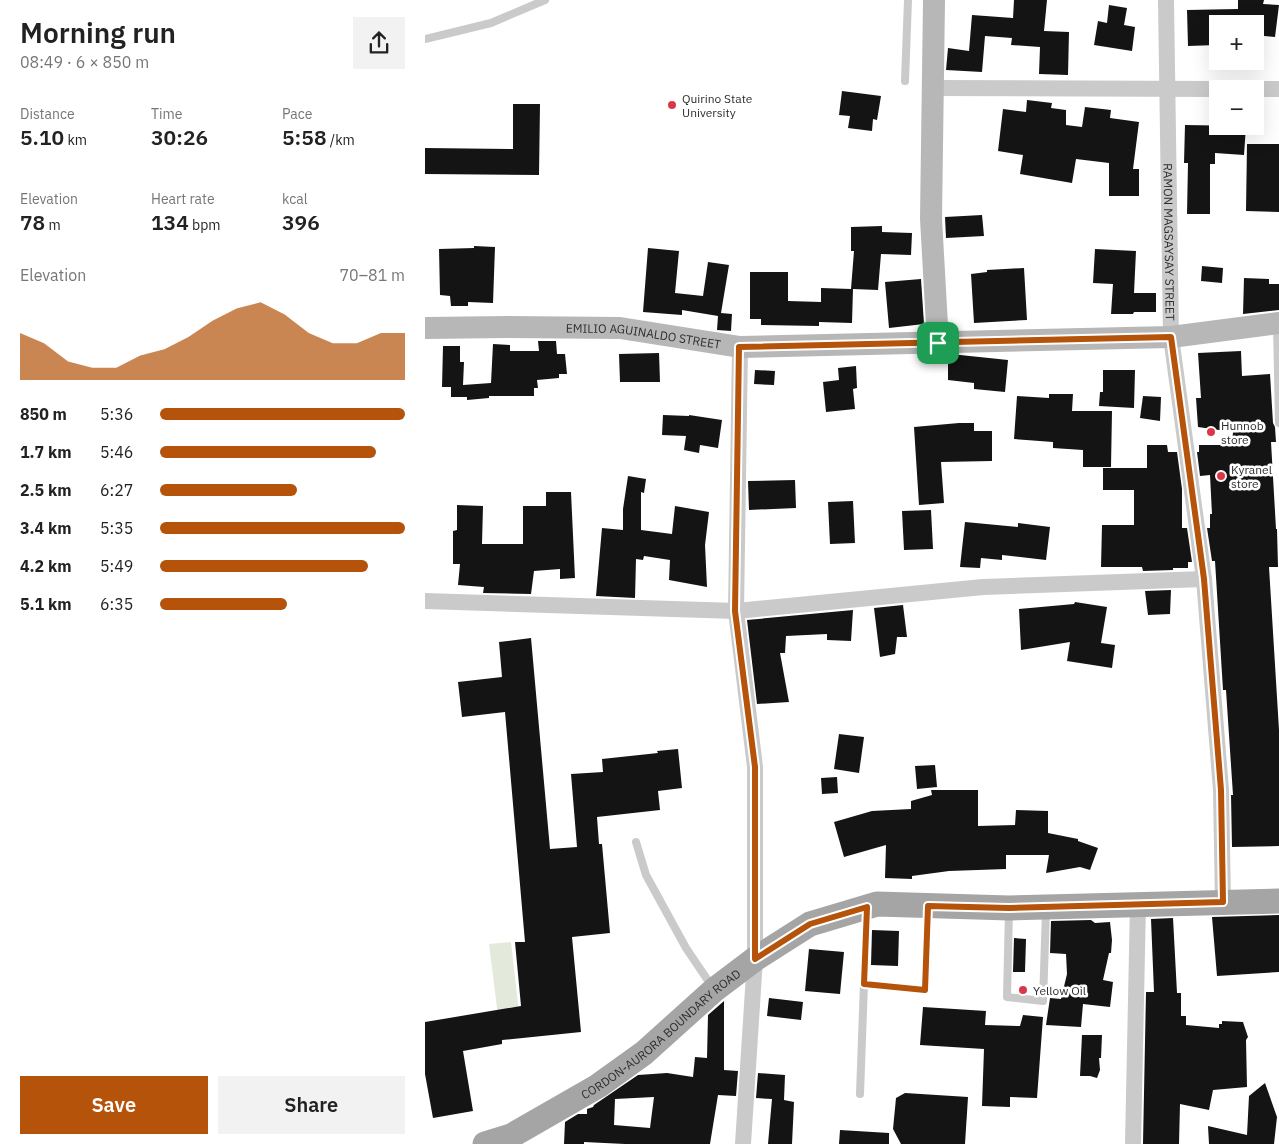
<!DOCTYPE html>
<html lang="en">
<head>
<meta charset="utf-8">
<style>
  :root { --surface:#fff; --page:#f2f2f2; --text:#222; --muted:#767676; --accent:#b45309 }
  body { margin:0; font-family:"IBM Plex Sans",sans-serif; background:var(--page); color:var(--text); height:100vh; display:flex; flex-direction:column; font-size:19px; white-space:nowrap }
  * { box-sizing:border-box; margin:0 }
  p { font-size:16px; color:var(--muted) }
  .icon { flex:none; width:28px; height:28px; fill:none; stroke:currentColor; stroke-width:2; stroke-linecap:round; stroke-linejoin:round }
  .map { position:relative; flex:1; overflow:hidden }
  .side { display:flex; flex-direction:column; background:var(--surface); width:425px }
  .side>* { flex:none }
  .fabs { position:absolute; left:784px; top:15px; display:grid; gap:10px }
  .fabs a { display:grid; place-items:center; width:55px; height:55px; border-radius:0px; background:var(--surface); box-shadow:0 5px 20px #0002; font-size:25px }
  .pin { position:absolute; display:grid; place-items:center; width:42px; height:42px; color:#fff; margin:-21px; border-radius:10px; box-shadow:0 2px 8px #0006 }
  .round { display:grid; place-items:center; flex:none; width:52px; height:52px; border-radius:0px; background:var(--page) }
  .overview { display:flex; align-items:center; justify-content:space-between; height:85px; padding:0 20px }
  h1 { font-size:28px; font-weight:600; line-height:38px }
  .figures { display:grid; grid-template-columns:repeat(3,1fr); gap:8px; height:85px; padding:5px 20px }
  .figures div { display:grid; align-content:center }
  .figures b { font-size:21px; font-weight:600 }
  .figures small { font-size:14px; font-weight:400 }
  .figures p { font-size:14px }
  .chart { height:140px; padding:10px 20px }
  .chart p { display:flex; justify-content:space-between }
  .chart svg { width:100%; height:90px; margin-top:5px; fill:var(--accent); opacity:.7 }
  .action { display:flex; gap:10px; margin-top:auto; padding:10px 20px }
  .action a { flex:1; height:58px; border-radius:0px; background:var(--accent); color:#fff; font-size:20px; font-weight:600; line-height:58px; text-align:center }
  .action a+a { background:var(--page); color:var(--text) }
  ul { padding:0 20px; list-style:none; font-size:16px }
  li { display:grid; grid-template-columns:80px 60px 1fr; align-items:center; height:38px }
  li i { height:12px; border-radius:6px; background:var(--accent) }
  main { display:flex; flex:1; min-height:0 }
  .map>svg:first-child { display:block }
  .green { fill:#e3eadb }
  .building { fill:#141414; fill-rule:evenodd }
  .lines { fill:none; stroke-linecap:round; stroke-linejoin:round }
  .lane { stroke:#cacaca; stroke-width:8 }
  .street { stroke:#cacaca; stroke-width:16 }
  .secondary { stroke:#b7b7b7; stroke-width:22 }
  .primary { stroke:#a5a5a5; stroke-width:25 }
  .route-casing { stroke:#fff; stroke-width:10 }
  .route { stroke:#b45309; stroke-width:6 }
  .poi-dot { fill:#db3749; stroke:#fff; stroke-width:2 }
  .labels { text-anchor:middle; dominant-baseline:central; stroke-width:5; stroke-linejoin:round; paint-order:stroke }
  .poi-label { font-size:12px; fill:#2d2d2d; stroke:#fff; text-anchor:start }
  .street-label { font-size:12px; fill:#2d2d2d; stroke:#fff }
</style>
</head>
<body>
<main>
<section class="side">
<div class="overview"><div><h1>Morning run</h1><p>08:49 · 6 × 850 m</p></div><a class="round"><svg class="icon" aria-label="share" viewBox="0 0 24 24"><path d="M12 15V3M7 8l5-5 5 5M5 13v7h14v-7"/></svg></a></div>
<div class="figures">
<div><p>Distance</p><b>5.10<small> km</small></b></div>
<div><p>Time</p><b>30:26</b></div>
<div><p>Pace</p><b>5:58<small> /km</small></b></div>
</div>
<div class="figures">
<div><p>Elevation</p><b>78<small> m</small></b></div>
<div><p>Heart rate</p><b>134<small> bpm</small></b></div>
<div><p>kcal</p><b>396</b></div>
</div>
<div class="chart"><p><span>Elevation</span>70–81 m</p>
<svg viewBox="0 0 160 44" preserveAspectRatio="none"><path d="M0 44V21L10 26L20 35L30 38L40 38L50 32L60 29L70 23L80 15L90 9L100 6L110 12L120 21L130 26L140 26L150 21L160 21V44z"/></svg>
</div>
<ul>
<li><b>850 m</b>5:36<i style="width:100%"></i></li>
<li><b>1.7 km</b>5:46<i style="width:88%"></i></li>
<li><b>2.5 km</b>6:27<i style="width:56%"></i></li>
<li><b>3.4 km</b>5:35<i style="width:100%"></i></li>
<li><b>4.2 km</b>5:49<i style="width:85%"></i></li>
<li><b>5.1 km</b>6:35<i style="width:52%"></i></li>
</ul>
<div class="action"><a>Save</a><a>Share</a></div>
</section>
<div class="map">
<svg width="854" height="1144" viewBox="0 0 854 1144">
  <rect width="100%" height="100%" fill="#fff"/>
  <polygon class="green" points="86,942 94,1013 73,1016 64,944"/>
  <g class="building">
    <polygon points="589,0 622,0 619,31 644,32 643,75 614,74 615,47 586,45 587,38 560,36 557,72 521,70 523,48 544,51 547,15 588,18"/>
    <polygon points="813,0 839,0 838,4 854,5 850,37 830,35 830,24 792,24 792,45 763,46 762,10 813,9"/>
    <polygon points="684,5 702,8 699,25 710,27 707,51 669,45 673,21 682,23"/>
    <polygon points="417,91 456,96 452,120 448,119 447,131 423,128 425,116 414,115"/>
    <polygon points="602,100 627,103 626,108 641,110 641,125 657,127 660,107 686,110 685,118 714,122 708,169 714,169 714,196 684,196 684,163 651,159 647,183 595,174 598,155 573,151 578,109 601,112"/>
    <polygon points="88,104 115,104 114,175 0,174 0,148 88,149"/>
    <polygon points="760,125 821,126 819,155 790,153 790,164 785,164 785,214 762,214 763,163 759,163"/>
    <polygon points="822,144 854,144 854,212 821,211"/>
    <polygon points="557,215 559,236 521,238 520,217"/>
    <polygon points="457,226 457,232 487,233 486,255 456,254 453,290 428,289 427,323 394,322 394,326 336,325 336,319 325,319 325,272 363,272 363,301 396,302 396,288 426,289 429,251 426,251 426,227"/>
    <polygon points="49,246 70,247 68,303 43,302 43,306 26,306 25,296 15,295 14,249 49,248"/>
    <polygon points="223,248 254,251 250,293 278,296 283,262 304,265 296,313 307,314 306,331 292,330 293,316 257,310 257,315 218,312"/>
    <polygon points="670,249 711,251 709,293 731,293 731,312 709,312 708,314 686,314 688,284 668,283"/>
    <polygon points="777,266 798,268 797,283 776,281"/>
    <polygon points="599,268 602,320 549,323 546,274 562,272 562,270"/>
    <polygon points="819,278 844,279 844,284 854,284 854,310 818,314"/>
    <polygon points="496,279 499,324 464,328 460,282"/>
    <polygon points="113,341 131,341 132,354 140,354 142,374 134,374 134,378 112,380 113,388 109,388 109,396 64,396 64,398 42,400 42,397 26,397 26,387 17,387 18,346 35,346 35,362 39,362 38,385 66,383 68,344 85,345 85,351 114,351"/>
    <polygon points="816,351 817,376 845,374 848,423 850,427 851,442 846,442 851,529 852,529 853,567 844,567 854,730 854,846 807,847 806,795 808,795 801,690 798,690 790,561 787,561 782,528 785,528 785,514 787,514 785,475 775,476 772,452 774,452 774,445 807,445 808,432 773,427 771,398 776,398 773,353"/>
    <polygon points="234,353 235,382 195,382 194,354"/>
    <polygon points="523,355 535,355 583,360 580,392 549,389 549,383 523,380"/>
    <polygon points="431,366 432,388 428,389 430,409 401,412 398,382 414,380 413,368"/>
    <polygon points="330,370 350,371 349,385 329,384"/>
    <polygon points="678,370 710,370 709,408 674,406 675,392 678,392"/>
    <polygon points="624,394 648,394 647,411 687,411 686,467 658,467 658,450 628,448 628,442 589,439 592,396 624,398"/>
    <polygon points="718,396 736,397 735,421 715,418"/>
    <polygon points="238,415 264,416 264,415 297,420 293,448 275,445 274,453 259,450 261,436 237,435"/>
    <polygon points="534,423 549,423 549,431 567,431 567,461 516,462 519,503 494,505 489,427"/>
    <polygon points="722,445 742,445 743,452 752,452 757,489 757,528 762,528 767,562 763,562 763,568 748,568 748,570 718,571 717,567 676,567 677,525 709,525 709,490 678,490 678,468 722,468"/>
    <polygon points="203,476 221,479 219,493 216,492 216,530 247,534 250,506 284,512 280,545 282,587 244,580 245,560 219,556 218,560 211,559 210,598 171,596 177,528 198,530 198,509"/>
    <polygon points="370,480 371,508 324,510 323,481"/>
    <polygon points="121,492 146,492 150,578 135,579 135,569 109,571 106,594 58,593 59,587 33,585 35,564 28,564 28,531 32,530 32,505 58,506 57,544 98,544 98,506 121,506"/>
    <polygon points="428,501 430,543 405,544 403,502"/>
    <polygon points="506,510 508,549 479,550 477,511"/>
    <polygon points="540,522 593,527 593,523 625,527 621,560 577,555 577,560 556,558 555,568 535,567"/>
    <polygon points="746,590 745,614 723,615 720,591"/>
    <polygon points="650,602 682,607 676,643 690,645 687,668 642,661 645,642 596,650 594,609 649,604"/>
    <polygon points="478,605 482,637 472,637 470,654 455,657 449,608"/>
    <polygon points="428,610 426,641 402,640 402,634 361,636 360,653 355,653 364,702 332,704 322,620"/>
    <polygon points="106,638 125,849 152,847 146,774 178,772 177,759 233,753 232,751 253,749 257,788 233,791 235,810 172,817 174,844 177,844 185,933 147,937 156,1032 77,1040 77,1044 38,1051 48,1111 8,1118 0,1074 0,1022 96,1006 90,942 100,942 80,712 37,717 33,682 77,677 74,642"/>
    <polygon points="414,734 439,737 434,773 409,769"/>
    <polygon points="510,765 512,787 492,789 490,766"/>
    <polygon points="412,777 413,793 397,794 396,778"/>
    <polygon points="506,790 553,790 553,826 590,825 591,810 623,811 623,833 653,839 653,841 673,848 665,870 655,867 621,873 624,855 581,855 581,869 524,871 487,876 487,879 460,878 461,845 419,857 409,822 447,811 486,809 486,801 507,795"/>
    <polygon points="854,915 854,972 792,976 787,917"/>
    <polygon points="748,918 752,993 756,993 756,1016 761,1016 761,1025 794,1028 794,1024 797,1024 797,1021 818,1022 823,1037 821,1040 822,1087 788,1090 784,1110 755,1104 754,1144 718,1144 721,992 729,992 726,919"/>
    <polygon points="666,920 670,923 685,922 687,940 686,953 684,953 678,980 688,982 685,1007 658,1004 656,1027 621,1025 625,998 636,999 642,974 641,954 625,953 626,921"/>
    <polygon points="447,930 474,931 473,966 446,965"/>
    <polygon points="589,938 601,939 600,972 588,972"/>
    <polygon points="384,949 419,952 415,994 380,991"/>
    <polygon points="344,998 378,1002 376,1020 342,1016"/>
    <path d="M299,1001v69l14,1 -2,25 -18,-1 -8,49h-85l-41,-2v2h-20l1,-22 13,-8h9v-5l6,-2 1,-2 44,-30 29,-2 26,4 2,-20 12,1 1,-43zM229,1097l-4,31 -36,-3 1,-26z"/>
    <polygon points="498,1007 561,1011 560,1025 595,1026 598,1015 618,1017 612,1098 585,1097 585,1107 557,1106 559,1049 495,1045"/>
    <polygon points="657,1035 677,1035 676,1058 674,1058 675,1070 672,1078 665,1076 655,1076"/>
    <polygon points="333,1073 360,1075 359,1100 369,1102 367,1144 343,1144 347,1099 331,1098"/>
    <polygon points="840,1083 852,1117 849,1144 784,1144 783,1126 822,1135 824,1096"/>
    <polygon points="480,1093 543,1097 540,1144 476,1144 468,1129 471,1098"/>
    <polygon points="415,1130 464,1133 464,1144 414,1144"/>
  </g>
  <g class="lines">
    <g class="lane">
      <polyline points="0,39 66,23 120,0"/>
      <polyline points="480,81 483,0"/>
      <polyline points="852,325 854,423"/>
      <polyline points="211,842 221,875 261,948 288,988"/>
      <polyline points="584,910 582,997 618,1001 621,911"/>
      <polyline points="442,911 439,984 500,990 503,908"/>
      <polyline points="435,1094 439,984"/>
    </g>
    <g class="street">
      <path id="s1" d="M741,0l5,337 33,242 17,211 2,112"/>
      <polyline points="508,88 792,89"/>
      <polyline points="830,89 854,89"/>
      <polyline points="315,347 311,611 330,767 330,959 318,1144"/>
      <polyline points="0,601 311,611 558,587 779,579"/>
      <polyline points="708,1144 713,903"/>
    </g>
    <g class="secondary">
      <polyline points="509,0 506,219 513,343"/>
      <path id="s2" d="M0,328l83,-1 112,1 120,19 431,-10 108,-14"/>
    </g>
    <path class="primary" id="s3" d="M60,1144l26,-8 87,-50 46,-33 70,-63 41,-31 55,-35 67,-20 132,4 270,-7"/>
  </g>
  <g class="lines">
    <defs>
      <polygon id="route" points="746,337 779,579 796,790 798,902 584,908 503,906 500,990 439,984 442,907 385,924 330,959 330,767 310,611 314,347"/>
    </defs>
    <use href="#route" class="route-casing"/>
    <use href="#route" class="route"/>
  </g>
  <g class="poi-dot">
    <circle cx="247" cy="105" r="5"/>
    <circle cx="786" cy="432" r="5"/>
    <circle cx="796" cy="476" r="5"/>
    <circle cx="598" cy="990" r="5"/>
  </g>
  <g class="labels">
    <g class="poi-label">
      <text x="257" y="98">Quirino State<tspan x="257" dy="14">University</tspan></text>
      <text x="796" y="425">Hunnob<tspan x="796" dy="14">store</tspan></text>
      <text x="806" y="469">Kyranel<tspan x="806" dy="14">store</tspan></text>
      <text x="608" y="990">Yellow Oil</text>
    </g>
    <g class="street-label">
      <text stroke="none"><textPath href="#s1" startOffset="242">RAMON MAGSAYSAY STREET</textPath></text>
      <text stroke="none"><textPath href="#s2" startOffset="219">EMILIO AGUINALDO STREET</textPath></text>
      <text stroke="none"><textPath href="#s3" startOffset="209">CORDON-AURORA BOUNDARY ROAD</textPath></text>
    </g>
  </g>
</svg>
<div class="fabs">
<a>+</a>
<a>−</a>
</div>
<div class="pin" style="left:513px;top:343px;background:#1e9e55"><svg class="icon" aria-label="arrive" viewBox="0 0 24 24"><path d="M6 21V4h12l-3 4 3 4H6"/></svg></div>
</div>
</main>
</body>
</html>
